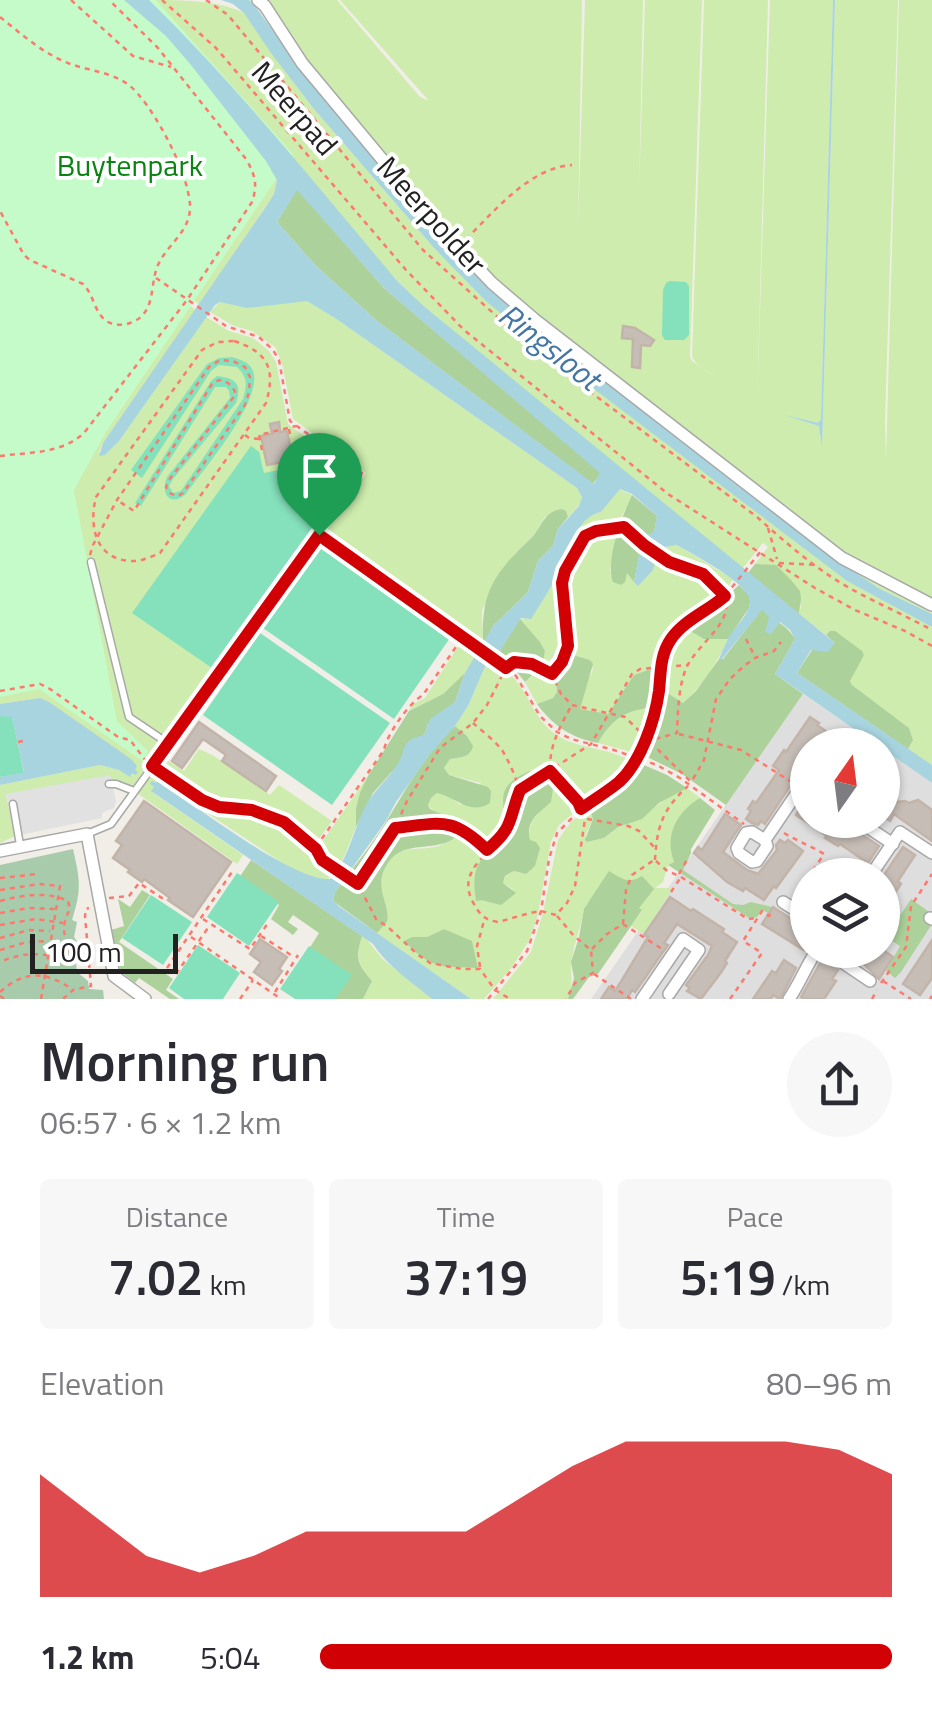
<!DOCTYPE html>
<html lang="en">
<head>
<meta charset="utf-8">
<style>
  :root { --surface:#fff; --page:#f7f7f7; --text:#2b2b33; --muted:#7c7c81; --accent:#d10004 }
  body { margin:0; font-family:"Titillium Web",sans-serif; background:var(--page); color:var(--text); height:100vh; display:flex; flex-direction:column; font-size:38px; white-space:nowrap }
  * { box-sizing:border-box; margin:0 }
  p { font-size:32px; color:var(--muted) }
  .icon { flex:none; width:55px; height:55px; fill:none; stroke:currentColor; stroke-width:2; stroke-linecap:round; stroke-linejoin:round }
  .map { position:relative; height:999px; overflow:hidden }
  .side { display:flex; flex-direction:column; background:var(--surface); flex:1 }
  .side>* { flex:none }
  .needle { width:65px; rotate:14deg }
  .controls { position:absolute; left:790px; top:728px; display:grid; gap:20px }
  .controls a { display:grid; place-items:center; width:110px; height:110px; border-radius:50%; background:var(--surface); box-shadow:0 2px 8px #0004; font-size:50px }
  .scale { position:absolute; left:30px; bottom:25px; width:148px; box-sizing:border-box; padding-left:10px; border:5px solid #212121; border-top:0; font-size:28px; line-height:35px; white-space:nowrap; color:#212121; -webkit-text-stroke:8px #fff; paint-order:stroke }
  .pin { position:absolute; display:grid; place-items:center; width:85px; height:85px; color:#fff; margin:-102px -42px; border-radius:50% 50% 50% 0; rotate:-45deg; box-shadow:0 0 10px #0007 }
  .pin .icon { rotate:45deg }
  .round { display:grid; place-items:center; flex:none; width:105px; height:105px; border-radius:52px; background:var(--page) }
  .overview { display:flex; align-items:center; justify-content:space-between; height:170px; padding:0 40px }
  h1 { font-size:55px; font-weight:600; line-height:75px }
  .metrics { display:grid; grid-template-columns:repeat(3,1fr); gap:15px; height:170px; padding:10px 40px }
  .metrics div { display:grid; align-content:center; border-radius:10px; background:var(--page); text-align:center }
  .metrics b { font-size:50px; font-weight:600 }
  .metrics small { font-size:28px; font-weight:400 }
  .metrics p { font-size:28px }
  .chart { height:280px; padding:20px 40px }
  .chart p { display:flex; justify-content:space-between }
  .chart svg { width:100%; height:180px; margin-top:10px; fill:var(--accent); opacity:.7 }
  ul { padding:0 40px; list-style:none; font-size:32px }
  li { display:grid; grid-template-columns:160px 120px 1fr; align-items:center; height:75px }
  li i { height:25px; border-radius:12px; background:var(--accent) }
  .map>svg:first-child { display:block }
  .residential { fill:#dfdede; fill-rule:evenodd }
  .grass { fill:#cdecad; fill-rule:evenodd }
  .forest { fill:#acd19b }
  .cemetery { fill:#a8cbac }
  .park { fill:#c5fbc8 }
  .pitch { fill:#84e1bb }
  .parking { fill:#e1e1e1 }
  .water { fill:#a7d4df; fill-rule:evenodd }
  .building { fill:#c6bdb6; stroke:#c3b4a9; stroke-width:2.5 }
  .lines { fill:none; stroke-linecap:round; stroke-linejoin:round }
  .service-casing { stroke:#a8a8a8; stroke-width:9 }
  .minor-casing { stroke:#a8a8a8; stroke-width:14 }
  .path { stroke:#fd796d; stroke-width:2.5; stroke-dasharray:5 5; stroke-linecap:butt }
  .service { stroke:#fff; stroke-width:6 }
  .minor { stroke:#fff; stroke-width:11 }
  .route-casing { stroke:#fff; stroke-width:20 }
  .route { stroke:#d10004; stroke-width:12 }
  .labels { text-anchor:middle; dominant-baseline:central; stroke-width:8; stroke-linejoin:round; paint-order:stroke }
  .street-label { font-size:30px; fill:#212121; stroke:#fff }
  .park-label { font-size:30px; fill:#0a8411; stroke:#fff }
  .water-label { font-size:32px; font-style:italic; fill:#4476a4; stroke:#fff }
</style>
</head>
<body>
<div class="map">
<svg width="932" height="999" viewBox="0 0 932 999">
  <rect width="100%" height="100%" fill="#f1eee7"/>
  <path class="residential" d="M803,694l74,51h-69v75h74l1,-71 49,34v216h-341zM808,875h74v75h-74z"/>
  <g class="grass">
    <path d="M149,0c32,0 70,0 95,13l70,96 121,140 107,99 305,233 85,46v138l-24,-16 5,-9 -4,-12 -57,-43 -2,-4 13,-26 -33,-24 -4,4 -27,-21 2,-8 -25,-40 -21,-2 13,-17 -5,-4 -21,26 -316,-261 -28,-26z"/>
    <path d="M249,0h88l83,97 9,4 -89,-101h242l-4,229 7,-229h58l-4,191 6,-191h57l-12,357 2,4 35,24 -30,-21 -5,-7 12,-357h64l-11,405 13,-405h63l-12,419 -3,4 -31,-7 32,10 3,21 13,-447h63l-13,421 1,41 13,-462h33v614l-52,-25 -52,-35 -329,-257c-65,-64 -124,-134 -181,-204 -24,-29 -41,-67 -69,-93z"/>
    <polygon points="0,60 275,174 277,180 274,194 200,305 185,294 181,300 196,310 103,443 99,452 105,455 119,441 206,317 229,331 253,338 269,351 276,362 288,424 356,474 132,787 111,780 110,776 6,795 15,836 0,843 0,785 100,765 119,770 130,776 40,698 0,704 0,681 4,674 111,717 92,591 75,518"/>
    <path d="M307,301l31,19 239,168c10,12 1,19 -9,29l-2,-6 -21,6 -11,18 -20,20 -32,55 1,36 -159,-112 42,-61 -73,-54 -11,-56 -7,-16 -23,-16 -18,-5 -24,-14 10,-10z"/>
    <path d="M619,489l13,6 -10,21 -12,55 17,1 7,10 24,-34 19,-3 56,34c-5,7 -9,15 -15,20 -29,28 -49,18 -59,67l-25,9 -26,39 -29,-5 7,-25 7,-14 -3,-10 -17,-5 -18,23 2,14 -4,6 -16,6 -12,-22 12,-10 8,-21 -5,-9 -20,-23 11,-1c9,-13 18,-27 25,-42 10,-20 21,-60 45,-64z"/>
    <path d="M685,628l19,11h24c-11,24 -25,46 -45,64l-14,-9c-3,-35 -14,-37 16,-66z"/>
    <polygon points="461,642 479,652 465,673 443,694 409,711 413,704 425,698"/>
    <path d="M494,660c6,6 13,10 18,16 17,18 22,43 43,58 23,16 53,13 76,27l-9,13 -63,51 -8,16 -13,73 -8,25 -18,28 -28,32h-13l-94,-66c2,-2 9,-10 10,-13 5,-17 -19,-37 5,-62 13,-13 30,-7 47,-12 7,-3 13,-10 19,-15 -3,-19 -21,-13 -30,-26l3,-7 6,-5 8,1 16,11 20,-22 -32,-8 -5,-7 6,-9 16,-3 1,-20 -12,-10 13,-20 19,-44zM525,773l19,3 9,12c-3,6 -4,12 -7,16 -9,13 -20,18 -16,36l-9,33 -7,-2 -9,6 -2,6 11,7 -33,10 10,-52 13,-9c7,-31 -14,-44 21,-66zM444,929l28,13 6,26c-35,0 -49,-1 -73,-27l7,-4h15z"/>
    <path d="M646,708h7l-18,45 -37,-10c12,-22 24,-30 48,-35z"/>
    <path d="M199,749l15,7 56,39 9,-10 53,36 -17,23c-23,-20 -38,-32 -70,-37 -14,-2 -26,-3 -39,-8 -17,-7 -33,-21 -47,-31l6,-9 19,12z"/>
    <polygon points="155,770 197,801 218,808 253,812 281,822 316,851 368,776 356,808 356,827 344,857 334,876 324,880 304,875 290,868 159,781 156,784 153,782 154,787 152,792 243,855 237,864 137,793"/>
    <path d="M687,788l13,10c-22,15 -35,38 -26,64l-6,3 -5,17 -8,6h16l-1,5 -26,41 -13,-8 11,-15 -4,-3 -4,-27h-10l-40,28c-3,17 -9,32 -12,49 -3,15 3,23 -4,41h-75l38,-47 12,-39 15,-73 13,-18 18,-14 4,11 -7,15 1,8 17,-4 14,-11 17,-6 37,-26z"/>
    <path d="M362,936c10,7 14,17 23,25 16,12 32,25 47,38h-69l9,-18c-14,-17 -17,-24 -10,-45z"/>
  </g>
  <g class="forest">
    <polygon points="297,189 384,288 601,473 593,484 377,321 316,266 277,222"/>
    <path d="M632,495l25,21 -3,17 -7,3 -2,12 -6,8 -5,26 -7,-9 -2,9 -4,3 -8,-3c-8,-22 9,-66 19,-87z"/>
    <path d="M561,509l5,2 2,6 -10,12 -5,17 -15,15 -10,31 -35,34 -10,20c-1,-43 3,-62 34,-94 5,-6 12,-11 17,-17 9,-12 11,-23 27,-26z"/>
    <polygon points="755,564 776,565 791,580 800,591 801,598 799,614 748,573"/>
    <polygon points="739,585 751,597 749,608 728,639 704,639 685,628 710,612"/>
    <path d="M762,609c11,12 25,15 33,30l-20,35 28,20 -77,111 -44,-31 -41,-20 17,-40 5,-48 5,12 1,16 14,9 13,-12 23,-32h4z"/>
    <polygon points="520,619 540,642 545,651 542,666 525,682 508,661 497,655"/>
    <polygon points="830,631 835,631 862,651 864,655 850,681 852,685 909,728 913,740 908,749 797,673 812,650 835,643 826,635"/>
    <path d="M573,655l17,5 3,4 -13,45 28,5 26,-39 25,-9 -6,42c-27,1 -42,12 -55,35 -26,-5 -45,-17 -61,-39l16,-6 4,-6c-1,-16 -3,-32 16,-37z"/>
    <polygon points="465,673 455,702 428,724 424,735 402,757 398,765 373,793 356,827 356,808 360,793 368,776 409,711 443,694"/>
    <path d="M455,726l12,10 6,10c-3,12 -12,11 -23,13l-6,9 5,7 39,12 3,4 -1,12c-20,13 -34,-6 -53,-10l-6,5 -3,7 2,4 25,11 2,16c-19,17 -49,4 -66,23 -22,26 1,45 -4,62 -1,2 -8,10 -10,12l-44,-32 2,-9c17,-23 36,-46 51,-70 20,-33 40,-69 69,-96z"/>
    <polygon points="637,762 667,775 687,788 659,803 642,819 618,827 604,838 587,842 585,840 593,819 589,808 626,778"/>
    <path d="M530,771l14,5 9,12 -2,14c-12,11 -26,19 -21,38l6,2 4,6 -5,18 -9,8 -12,-3 -9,5 -2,7 13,10 -15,12 -20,-5 -5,1c-5,-33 2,-43 28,-62 6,-33 -17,-50 26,-68z"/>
    <path d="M700,798l15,12 -24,39v4l-8,17 50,34 10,1 8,-3 21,5 -4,6 -6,-3 -5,7 -8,1 -81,-53 6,-3c-10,-27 3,-50 26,-64z"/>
    <path d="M251,860l111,76c-7,23 -5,27 10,45l-9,18h-28l-26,-50 10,-16 -26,-18 -5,7 10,7 -5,6 -22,-16 8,-14 -40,-27z"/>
    <path d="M609,871c12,7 19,14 33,5l12,13 -15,19 3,2 -44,64 -9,3 -16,22h-5l6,-21 -3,-16 8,-25 5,-28z"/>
    <polygon points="142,890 150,895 119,942 173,979 166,990 179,999 170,999 139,978 135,983 121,972 111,930 124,926 118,899 130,907"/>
    <polygon points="911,899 932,914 932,924 901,972 895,978 886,971 900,946 886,937"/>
    <path d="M444,929l28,12 6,27c-38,-1 -46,1 -74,-27l8,-4h15z"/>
  </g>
  <path class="cemetery" d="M73,849c7,31 9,40 -1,71l5,2 -3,15 8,12 -6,15 1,8 11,9 1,8 14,1 1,9h-104v-134z"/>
  <polygon class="park" points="0,0 156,0 293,154 106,432 74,490 117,721 148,751 144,762 39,689 0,697"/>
  <g class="pitch">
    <polygon points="669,281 686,282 689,286 689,335 684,340 665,340 662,335 663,290 666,283"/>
    <path d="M232,357c8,3 16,4 20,12 15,27 -49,101 -66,125 -16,14 -26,-1 -19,-17l63,-79 -1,-7 -3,-4h-11l-74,119 -6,-3 76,-122 6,-5c20,2 25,9 19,27l-63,76 -4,7 4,7 8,-2 62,-92c4,-14 5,-21 -6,-32l-18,-2 -8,6 -69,107 -11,-8 76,-106 12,-6z"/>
    <polygon points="314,444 349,471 350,476 212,668 132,613 251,446 259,452 264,473 298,466"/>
    <polygon points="321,545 452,635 394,719 263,628"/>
    <polygon points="260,633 390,723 332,805 203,715"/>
    <polygon points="10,715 12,716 24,773 0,777 0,716"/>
    <polygon points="237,873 279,902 249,946 207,917"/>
    <polygon points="151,895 192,922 163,965 122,938"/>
    <polygon points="198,945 240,973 223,999 184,999 169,988"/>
    <polygon points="309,946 352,975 335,999 295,999 280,989"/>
  </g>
  <polygon class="parking" points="110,775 116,801 114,808 102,813 102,818 15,836 6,794"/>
  <g class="water">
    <path d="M124,0h25c90,88 168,186 249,282l28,26 409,335 -7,9 -17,-2 -14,23 135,92v18l-49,-34 -1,-4h-5l-102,-71 20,-35 -5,-9 -10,-8 -9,12 -6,-2 4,-15 -7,-7 -40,49h-3c3,-7 6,-15 10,-22 7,-11 19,-22 21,-34 3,-18 -58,-49 -73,-58l-19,3 -5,22 -15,16 -4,-4 5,-27 6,-7 2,-13 7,-3 3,-16 -25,-22 -12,-5 -19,23c-24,4 -36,45 -45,65 -7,14 -16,28 -25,42l-10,-1 -27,42 -7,2 -19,44 -13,20 -25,28 -34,48 -10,19 -51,71 -2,9 7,6 131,92h-39c-20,-17 -45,-33 -59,-55l-222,-153 3,-4 -4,-3 2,-3 4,2 2,-2c34,22 136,101 172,98 17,-16 24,-50 35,-72 8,-15 20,-25 30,-39 14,-18 2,-27 29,-33l6,-16 25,-17 10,-29 28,-47 35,-34 10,-31 15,-15 5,-17 21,-23 3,-9 -5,-9 -239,-168 -31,-19 -60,7 -27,-6 -5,3 -96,136 -14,14 -6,1 4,-13 160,-232 11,-17 3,-14 -11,-19 -75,-96 -25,-29zM297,190l87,98 216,185 -6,11 -217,-163 -61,-55 -39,-44z"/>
    <polygon points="221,0 249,0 255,6 318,93 457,256 499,297 828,554 880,589 932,614 932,627 847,581 585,382 487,302 435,249 314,109 271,53 244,13 233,4"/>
    <polygon points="833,0 835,0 822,447 819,426 784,415 818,423 821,419"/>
    <polygon points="40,698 49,702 131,759 137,766 135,770 138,772 136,775 132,773 130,777 119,770 100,765 0,785 0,777 24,772 12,717 0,716 0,704"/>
  </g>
  <g class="building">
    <polygon points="623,326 635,328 654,340 650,346 641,345 640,368 632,367 633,339 622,338"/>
    <polygon points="279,422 280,432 287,431 293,460 267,465 261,436 272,434 270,424"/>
    <polygon points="810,717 819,723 817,725 823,729 846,745 808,745 808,767 800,762 788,780 792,783 765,824 761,821 758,825 752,823 746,819 751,811 748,809 753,801 756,803 779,770 773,766 784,750 786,752"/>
    <polygon points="199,722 276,776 266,791 222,761 226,755 203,739 182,768 172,761"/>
    <polygon points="895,788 897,802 905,801 909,803 918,800 932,810 932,841 894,814 890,821 883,816 887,810 882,805"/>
    <polygon points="144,801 231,862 193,917 168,900 170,898 144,879 142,882 128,872 130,870 113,858 122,845 116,841"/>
    <polygon points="801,807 808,812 808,820 832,820 839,825 842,820 848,820 852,828 879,846 868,863 840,844 838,846 825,838 827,836 796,815"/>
    <polygon points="725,814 741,825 723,852 747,870 758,874 777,850 776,845 780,840 785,843 788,840 803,851 776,888 774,886 764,900 745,888 743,891 727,882 694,853 698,847 702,850"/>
    <polygon points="903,847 915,855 898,881 901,884 882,912 882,878"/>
    <polygon points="670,897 691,911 693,909 724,929 722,932 737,942 725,961 727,963 722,971 701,999 687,991 690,988 686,985 708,955 712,946 677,924 664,943 668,945 635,992 632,990 627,999 601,999 609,987 615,991 622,980 648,937 644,935"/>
    <polygon points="773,907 808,930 808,945 804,950 762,924"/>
    <polygon points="260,939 287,957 279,969 282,971 272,985 254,972 261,962 250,954"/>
    <polygon points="932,940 932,978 920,995 903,984"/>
    <polygon points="841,950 883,950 893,957 879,979 861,961"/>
    <polygon points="784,960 796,968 780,999 773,995 771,999 753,999 772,971 776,973"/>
    <polygon points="822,960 838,970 832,979 836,981 824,999 804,999 801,997"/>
  </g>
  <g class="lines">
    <defs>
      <g id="service">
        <polyline points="91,562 129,717 169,744"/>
        <polyline points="109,784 116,784 134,791"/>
        <polyline points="13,804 20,845"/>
        <polyline points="87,834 111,824 190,715"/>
      </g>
      <g id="minor">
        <polyline points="258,0 265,6 302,63 391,170 458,247 492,283 534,319 842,558 932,605"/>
        <polyline points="857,820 893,844"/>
        <polyline points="765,840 752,832 746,833 737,848 739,853 752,862 757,861 767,846 765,840 803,784 808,787"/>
        <polyline points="0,851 87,834 114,976 145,999"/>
        <polyline points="871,875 900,832 932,853"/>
        <polyline points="783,902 808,918"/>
        <polyline points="930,918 932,919"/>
        <polyline points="824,950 870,981"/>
        <polyline points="642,999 683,939 699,950 669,994"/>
        <path d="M789,999c11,-16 17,-33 28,-49"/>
      </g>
    </defs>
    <use href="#service" class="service-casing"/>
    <use href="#minor" class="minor-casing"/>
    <g class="path">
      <polyline points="71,0 133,56 171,67"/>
      <polyline points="162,0 216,48 406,270 464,330 668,494 815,588 855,610 905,631 932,646"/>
      <path d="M206,0l22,15 195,235 109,98 225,169c29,26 61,54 96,73 26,14 53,26 79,40"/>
      <path d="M0,17c20,16 39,33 63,44 27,12 55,9 75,33 21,24 50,79 52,111 1,27 -22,38 -32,60 -9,20 -1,49 -28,58 -7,3 -16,2 -22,-1 -14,-8 -14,-28 -25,-38l-53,-24 -6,-5 -24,-44"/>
      <path d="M466,239c29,-28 63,-71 106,-74"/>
      <polyline points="156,278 226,326 259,337 273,350 279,360 290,421 362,473 194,710"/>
      <path d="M234,341c34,11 42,28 32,62l-106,150c-7,3 -16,7 -23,8 -40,2 -49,-32 -41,-64l106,-147 16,-8z"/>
      <polyline points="289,429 291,439"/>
      <polyline points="245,435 249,438 260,439"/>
      <polyline points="262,450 259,435 296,426"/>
      <path d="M0,456c30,-4 61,-2 84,-23l103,-133 65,-98c6,-18 3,-27 -6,-43l-88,-111 -49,-48"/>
      <polyline points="768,528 777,559"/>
      <polyline points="319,536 498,661 516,676 540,716 557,732 571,739 614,750 657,765 680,778 744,824"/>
      <path d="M90,555l3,-10 24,-45 92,-133 11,-7 13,1 12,6 5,10 -1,15 -4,13 -62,88 -5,3 -9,-3 -3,-6 3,-7 67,-86c-4,-9 -7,-12 -17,-14l-7,4 -78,127 -17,-11"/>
      <polyline points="779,563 816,565"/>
      <polyline points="746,639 754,655"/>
      <path d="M553,673l9,-11 6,-15 -6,-64 3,-12 20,-35 12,-5 27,-4c15,11 27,25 44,34 11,6 26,7 36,14 55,37 -7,63 -19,96 -7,20 -7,41 -8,62l-26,7"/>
      <polyline points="0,691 40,684 50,689 118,737 130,740 146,761"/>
      <path d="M473,723c9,8 21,17 29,27 6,10 18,33 16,44 0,5 -6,26 -8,31 -10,25 -58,42 -36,79 6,11 11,16 24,18l32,-9 11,-2 15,4 11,-12 8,-17 10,-67 -7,-17 -28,-31c-1,-25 10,-45 22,-66"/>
      <polyline points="679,734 741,750 790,781"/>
      <polyline points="18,742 27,740"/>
      <polyline points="160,771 202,801 219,807 252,810 284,822 316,849 322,860 358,884 376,919 388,927 417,954 430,963 462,969 480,969 495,990 510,999"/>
      <polyline points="882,778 885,790 882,795"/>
      <polyline points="693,779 704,760 716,699 730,679 744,666 755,658 774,651 781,642"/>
      <polyline points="884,786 896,769"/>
      <polyline points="521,789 591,744 632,674 640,669 688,665"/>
      <polyline points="587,819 628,826 639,831 655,848"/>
      <path d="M398,827c41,-4 56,-10 88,22"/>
      <path d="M784,833c13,8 27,13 40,21l-14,21"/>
      <path d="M316,847l68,-97c3,-16 25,-47 39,-55l39,-57"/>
      <path d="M655,860c2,-35 8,-51 33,-74"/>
      <polyline points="656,861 666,870 681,877 748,919 756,918"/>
      <polyline points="679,874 688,858"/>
      <polyline points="0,878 38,874"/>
      <polyline points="359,882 395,828 407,801 440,748 473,723 487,705 506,668 514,663 532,664 552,674 561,694 572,705 625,717 691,782"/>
      <polyline points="0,890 39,884 60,886 41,999"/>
      <polyline points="671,892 681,877"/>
      <polyline points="109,898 129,896 139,883 165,900"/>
      <polyline points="794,898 808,879"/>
      <path d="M0,901c23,-6 47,-10 68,0l2,8c-10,19 -6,25 1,45l-1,3c-28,-1 -39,-8 -70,5"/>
      <polyline points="0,913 29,908 55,909"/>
      <polyline points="557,916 574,936 591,950 593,973 575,983 566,999"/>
      <polyline points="203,919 250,949 268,923"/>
      <polyline points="623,924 626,890 632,875 654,860"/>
      <polyline points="0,925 36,919 63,923"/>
      <polyline points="261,936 291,955"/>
      <polyline points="191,937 281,999"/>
      <polyline points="0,938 29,930 50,931"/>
      <polyline points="592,949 607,934 623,924 662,949"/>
      <polyline points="0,950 27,942 47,941"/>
      <polyline points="480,967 477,946 484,921"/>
      <polyline points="167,968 234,869"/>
      <polyline points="176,974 210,925"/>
      <polyline points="594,974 631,999"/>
      <polyline points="883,981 911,999"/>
      <polyline points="881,983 906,947 911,906 932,874"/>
      <path d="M0,992c25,-22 45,-21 72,-3"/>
      <polyline points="275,992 298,955"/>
      <polyline points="0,996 4,999"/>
      <polyline points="63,999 73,990 91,986 85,916 86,909 89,908"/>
      <polyline points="240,999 253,980"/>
      <polyline points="488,999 527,951 541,911 549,859 557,833 581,809 621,780 647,737 655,713 663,656 672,637 683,625 712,607 725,596 761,551"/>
      <polyline points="730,999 762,953 743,941 762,911 769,916 773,910"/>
      <polyline points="872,999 877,990"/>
      <polyline points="930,999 932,996"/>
    </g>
    <use href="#service" class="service"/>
    <use href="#minor" class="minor"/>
  </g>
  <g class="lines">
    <defs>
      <path id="route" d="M624,527l20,18 25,17 34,12 22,22c-17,15 -41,24 -54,43 -11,16 -10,33 -12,52 -4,29 -18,71 -40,91 -12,10 -26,18 -38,27l-3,-7 -28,-31 -30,19c-12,31 -6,37 -33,60 -35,-34 -46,-27 -92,-22l-37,56 -36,-24 -6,-11 -32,-27 -32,-12 -33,-3 -17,-7 -50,-34 167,-231 187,133 8,-6 18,2 20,10 10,-12 6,-16 -6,-63 3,-12 20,-35 11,-5z"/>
    </defs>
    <use href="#route" class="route-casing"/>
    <use href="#route" class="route"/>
  </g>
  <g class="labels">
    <g class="street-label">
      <text transform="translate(295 108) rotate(49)">Meerpad</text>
      <text transform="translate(432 215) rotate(48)">Meerpolder</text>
    </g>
    <g class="park-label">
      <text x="130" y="165">Buytenpark</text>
    </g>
    <g class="water-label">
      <text transform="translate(550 346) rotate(38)">Ringsloot</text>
    </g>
  </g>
</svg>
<div class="controls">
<a><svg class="needle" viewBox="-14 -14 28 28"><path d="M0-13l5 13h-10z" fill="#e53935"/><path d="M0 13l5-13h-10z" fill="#7c7c81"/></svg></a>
<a><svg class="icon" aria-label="layers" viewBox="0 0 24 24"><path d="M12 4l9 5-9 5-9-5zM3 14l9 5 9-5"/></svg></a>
</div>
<div class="scale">100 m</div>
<div class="pin" style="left:319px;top:535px;background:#1e9e55"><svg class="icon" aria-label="arrive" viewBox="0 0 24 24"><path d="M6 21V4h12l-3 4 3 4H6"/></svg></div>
</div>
<section class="side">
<div class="overview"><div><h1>Morning run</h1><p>06:57 · 6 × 1.2 km</p></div><a class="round"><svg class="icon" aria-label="share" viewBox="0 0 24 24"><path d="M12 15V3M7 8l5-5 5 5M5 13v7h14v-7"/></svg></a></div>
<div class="metrics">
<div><p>Distance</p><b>7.02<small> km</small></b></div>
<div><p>Time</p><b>37:19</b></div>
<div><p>Pace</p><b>5:19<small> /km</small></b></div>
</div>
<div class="chart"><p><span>Elevation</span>80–96 m</p>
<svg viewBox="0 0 160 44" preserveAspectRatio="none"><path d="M0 44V14L10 24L20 34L30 38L40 34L50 28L60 28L70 28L80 28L90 20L100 12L110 6L120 6L130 6L140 6L150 8L160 14V44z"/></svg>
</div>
<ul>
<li><b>1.2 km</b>5:04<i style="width:100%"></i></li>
</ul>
</section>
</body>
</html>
